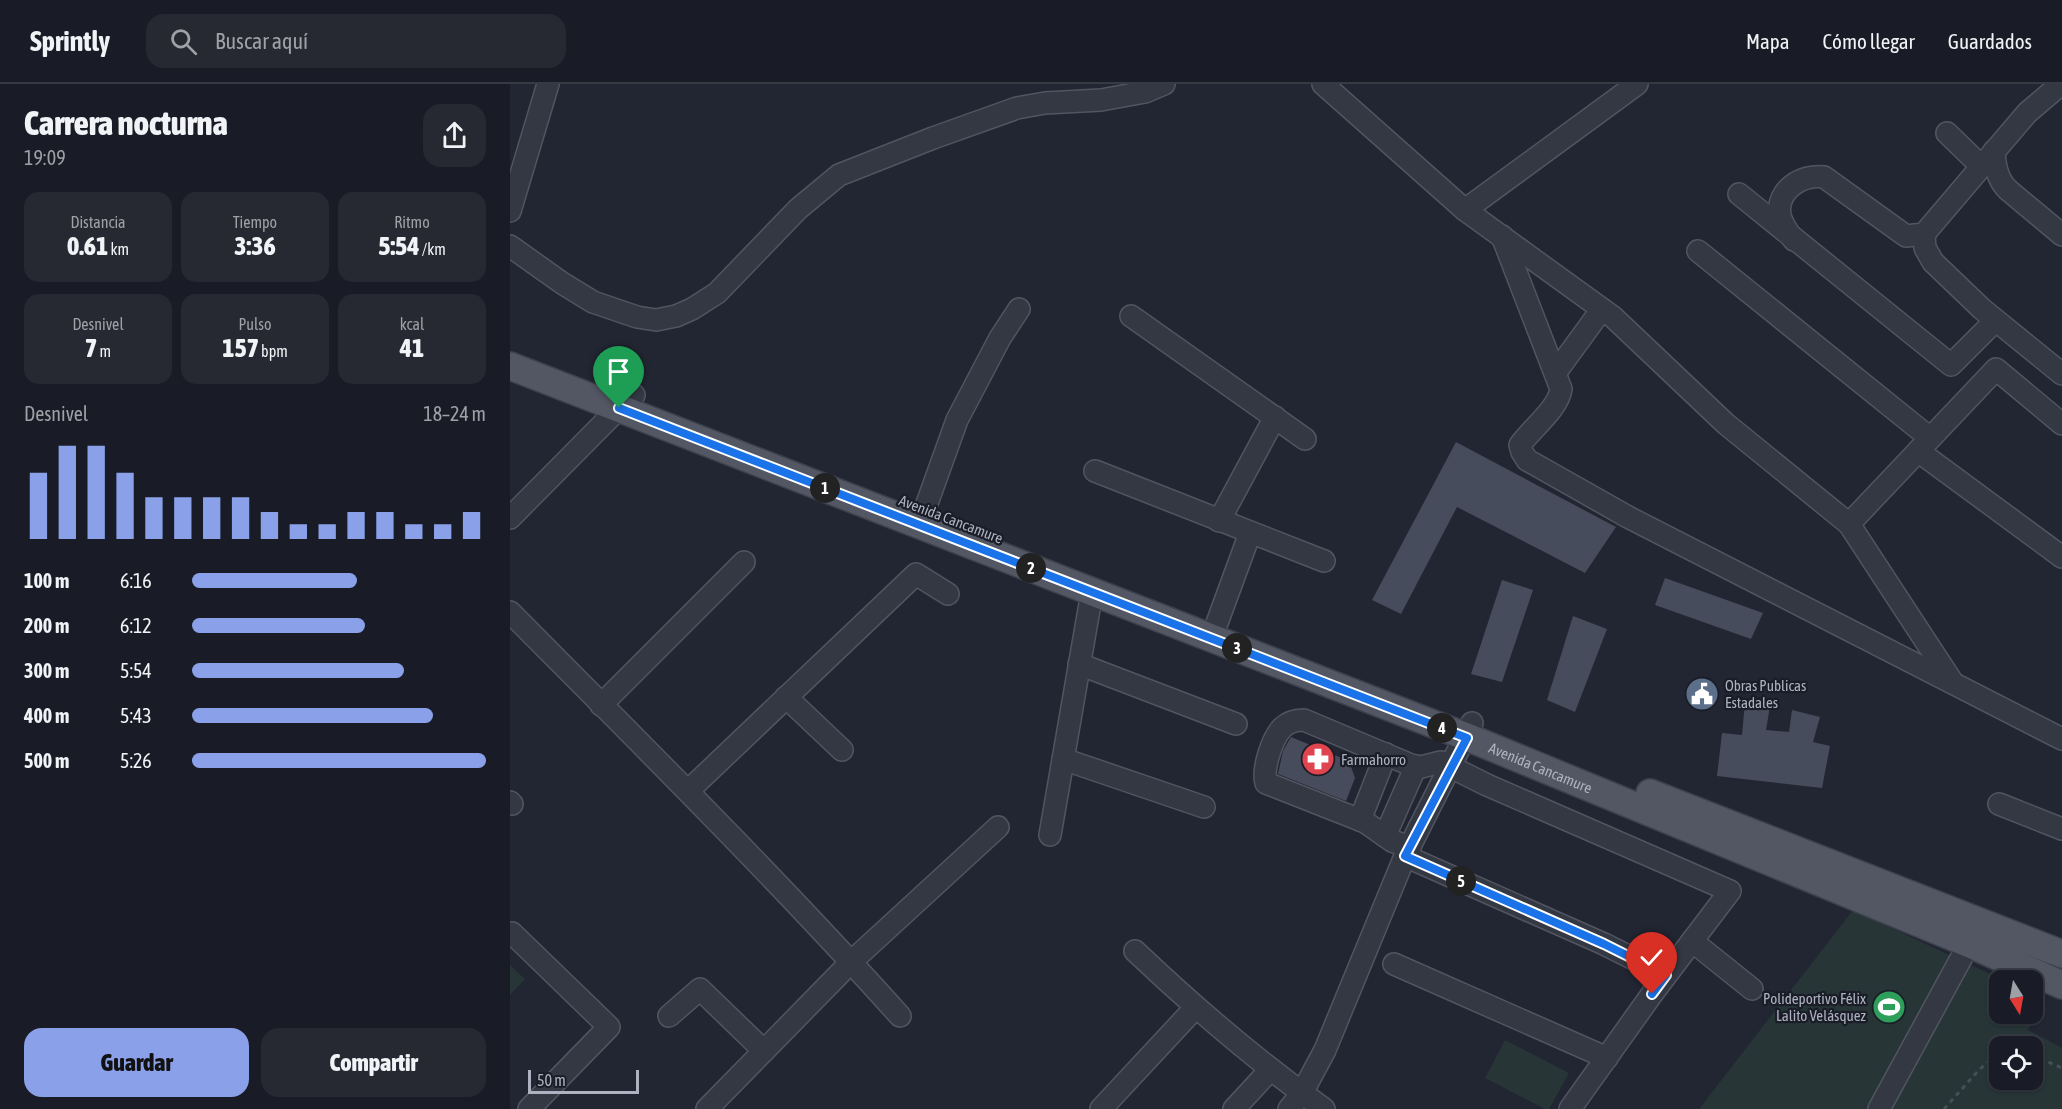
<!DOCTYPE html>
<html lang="es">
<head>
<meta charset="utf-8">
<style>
  :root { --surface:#191c26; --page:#262932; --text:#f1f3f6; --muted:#9fa1a7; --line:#373a43; --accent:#8aa1e9 }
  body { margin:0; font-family:"Asap Condensed",sans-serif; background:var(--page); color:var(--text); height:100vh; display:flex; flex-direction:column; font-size:22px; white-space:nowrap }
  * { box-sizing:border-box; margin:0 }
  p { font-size:20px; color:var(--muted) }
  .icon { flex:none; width:33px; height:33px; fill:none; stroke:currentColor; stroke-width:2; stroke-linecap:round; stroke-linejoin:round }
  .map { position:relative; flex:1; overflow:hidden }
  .side { display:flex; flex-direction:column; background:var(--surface); width:510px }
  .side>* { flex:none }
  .needle { width:39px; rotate:169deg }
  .fabs { position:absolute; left:1479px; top:886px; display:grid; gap:12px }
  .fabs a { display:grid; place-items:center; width:54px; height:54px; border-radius:12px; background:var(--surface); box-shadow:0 2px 4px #0004,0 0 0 2px var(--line); font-size:30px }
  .scale { position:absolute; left:18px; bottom:15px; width:111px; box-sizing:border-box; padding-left:6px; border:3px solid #aeb2c0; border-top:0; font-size:16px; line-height:21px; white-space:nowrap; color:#aeb2c0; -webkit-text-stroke:4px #1a1d27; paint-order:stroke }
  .pin { position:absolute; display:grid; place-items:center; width:51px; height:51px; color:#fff; margin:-62px -26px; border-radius:50% 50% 50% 0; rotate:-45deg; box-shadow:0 0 6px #0007 }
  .pin .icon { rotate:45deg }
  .km { position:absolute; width:30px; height:30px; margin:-15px; border-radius:50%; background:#222; color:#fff; font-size:16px; line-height:30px; text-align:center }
  .round { display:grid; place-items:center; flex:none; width:63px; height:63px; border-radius:18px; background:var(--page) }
  .overview { display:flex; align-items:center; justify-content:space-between; height:102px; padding:0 24px }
  h1 { font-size:33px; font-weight:800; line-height:45px }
  .figures { display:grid; grid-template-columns:repeat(3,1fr); gap:9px; height:102px; padding:6px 24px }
  .figures div { display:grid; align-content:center; border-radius:15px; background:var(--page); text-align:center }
  .figures b { font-size:26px; font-weight:800 }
  .figures small { font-size:16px; font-weight:400 }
  .figures p { font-size:16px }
  .chart { height:168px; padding:12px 24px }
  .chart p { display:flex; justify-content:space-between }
  .chart svg { width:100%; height:108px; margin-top:6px; stroke:var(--accent); stroke-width:6 }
  .primary-button { display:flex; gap:12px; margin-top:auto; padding:12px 24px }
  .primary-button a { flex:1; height:69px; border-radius:18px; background:var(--accent); color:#111; font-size:24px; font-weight:800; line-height:69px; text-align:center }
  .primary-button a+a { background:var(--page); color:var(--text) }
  ul { padding:0 24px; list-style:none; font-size:20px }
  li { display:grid; grid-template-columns:96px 72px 1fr; align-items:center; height:45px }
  li i { height:15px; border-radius:8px; background:var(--accent) }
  header { display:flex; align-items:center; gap:36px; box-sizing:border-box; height:84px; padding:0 30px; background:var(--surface); border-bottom:2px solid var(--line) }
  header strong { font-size:28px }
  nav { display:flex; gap:33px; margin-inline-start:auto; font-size:21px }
  .search { width:420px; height:54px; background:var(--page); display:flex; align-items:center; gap:15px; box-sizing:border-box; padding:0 21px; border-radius:18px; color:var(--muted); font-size:22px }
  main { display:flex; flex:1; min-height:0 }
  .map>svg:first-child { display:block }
  .green { fill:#273537; fill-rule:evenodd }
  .building { fill:#474c5c }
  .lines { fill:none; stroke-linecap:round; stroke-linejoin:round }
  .minor-casing { stroke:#515561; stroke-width:24 }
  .major-casing { stroke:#3d414d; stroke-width:30 }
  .path { stroke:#445055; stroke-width:3; stroke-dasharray:4.5 4.5; stroke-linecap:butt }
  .minor { stroke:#343843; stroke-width:21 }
  .major { stroke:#525763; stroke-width:27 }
  .route-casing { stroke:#fff; stroke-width:12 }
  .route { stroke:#1a73e8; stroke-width:8 }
  .labels { text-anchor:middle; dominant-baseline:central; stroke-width:4.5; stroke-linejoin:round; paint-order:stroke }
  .street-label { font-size:15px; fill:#aeb2c0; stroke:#1a1d27 }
  .poi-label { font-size:15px; fill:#aeb2c0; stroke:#1a1d27; text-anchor:start }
</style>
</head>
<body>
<header>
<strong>Sprintly</strong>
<div class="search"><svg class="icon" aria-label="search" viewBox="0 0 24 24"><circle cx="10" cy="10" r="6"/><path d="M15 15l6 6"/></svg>Buscar aquí</div>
<nav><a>Mapa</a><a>Cómo llegar</a><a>Guardados</a></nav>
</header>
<main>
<section class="side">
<div class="overview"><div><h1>Carrera nocturna</h1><p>19:09</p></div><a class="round"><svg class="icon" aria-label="share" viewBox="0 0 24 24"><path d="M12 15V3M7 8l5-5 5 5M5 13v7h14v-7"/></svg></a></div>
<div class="figures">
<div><p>Distancia</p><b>0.61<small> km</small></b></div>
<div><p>Tiempo</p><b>3:36</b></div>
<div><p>Ritmo</p><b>5:54<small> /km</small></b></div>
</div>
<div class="figures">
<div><p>Desnivel</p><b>7<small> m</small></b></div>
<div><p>Pulso</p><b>157<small> bpm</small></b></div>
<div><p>kcal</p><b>41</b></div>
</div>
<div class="chart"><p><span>Desnivel</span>18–24 m</p>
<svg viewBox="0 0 160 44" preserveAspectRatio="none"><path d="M5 44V17M15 44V6M25 44V6M35 44V17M45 44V27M55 44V27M65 44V27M75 44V27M85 44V33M95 44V38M105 44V38M115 44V33M125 44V33M135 44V38M145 44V38M155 44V33"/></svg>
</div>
<ul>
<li><b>100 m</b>6:16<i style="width:56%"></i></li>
<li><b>200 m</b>6:12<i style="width:59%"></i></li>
<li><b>300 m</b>5:54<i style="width:72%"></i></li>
<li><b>400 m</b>5:43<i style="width:82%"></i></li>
<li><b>500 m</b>5:26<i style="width:100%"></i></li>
</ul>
<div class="primary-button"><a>Guardar</a><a>Compartir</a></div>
</section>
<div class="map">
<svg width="1552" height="1025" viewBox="0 0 1552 1025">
  <rect width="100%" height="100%" fill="#212632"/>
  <g class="green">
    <path d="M1343,826l152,71h-5v33h32l1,-20 10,5 -15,31 34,18v61h-363zM1490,963h32v33h-32z"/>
    <polygon points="0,881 15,895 0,911"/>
    <polygon points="995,956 1059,989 1039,1025 1035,1025 975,994"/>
  </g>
  <g class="building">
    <polygon points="946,358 1106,443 1075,489 947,423 891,530 862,516"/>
    <polygon points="1155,494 1253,529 1241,555 1145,521"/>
    <polygon points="992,496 1023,506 992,598 961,590"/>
    <polygon points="1063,532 1097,545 1065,628 1037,616"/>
    <polygon points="1235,618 1260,622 1256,646 1279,648 1282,626 1310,633 1303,658 1320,662 1312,704 1207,692 1212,649 1232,651"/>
    <polygon points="781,653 839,677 845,694 836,717 768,690 773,667"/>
  </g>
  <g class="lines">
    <defs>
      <g id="minor">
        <polyline points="813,0 955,126 1103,233 1216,340 1339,440 1443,599"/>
        <polyline points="1437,49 1471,82"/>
        <path d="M1484,67c1,15 3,27 13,38l55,46"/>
        <polyline points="1229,110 1441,281 1485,237"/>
        <polyline points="955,126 1127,0"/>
        <polyline points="0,127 38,0"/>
        <polyline points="1414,150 1415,164 1423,178 1472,225 1552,290"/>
        <path d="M992,152l59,153c-3,20 -29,39 -41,56l2,7 5,8 101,57 434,222"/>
        <path d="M1284,156c-6,-8 -12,-15 -14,-25 -4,-25 22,-41 44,-38l82,59 18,-2 103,-121 34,-29"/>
        <polyline points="0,162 52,199 83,218 127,233 146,236 166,232 182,225 207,209 288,125 329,91 423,54 507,24 535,19 591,16 635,8 654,0"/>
        <polyline points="1188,167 1420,354"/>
        <polyline points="621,232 795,355"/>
        <polyline points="1046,288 1092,225"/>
        <polyline points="1408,367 1552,473"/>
        <polyline points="585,387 814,477"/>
        <polyline points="415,425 447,336 490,254 509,225"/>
        <polyline points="0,434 109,324 124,311"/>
        <polyline points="709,437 765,333"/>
        <polyline points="1339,440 1486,285 1552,340"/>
        <path d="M0,528c132,133 265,265 390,404"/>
        <polyline points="707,539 740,449"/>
        <polyline points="569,580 726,640"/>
        <polyline points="276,613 332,666"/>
        <polyline points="91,621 234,478"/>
        <polyline points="553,675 694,723"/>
        <polyline points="178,707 406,490 438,510"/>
        <polyline points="0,718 2,720"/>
        <polyline points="1489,720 1552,745"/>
        <polyline points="850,736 876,670"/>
        <polyline points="540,751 582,508"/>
        <polyline points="875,752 906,682"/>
        <path d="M900,763l-18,-6 -27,-19 -99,-39c-4,-14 6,-44 16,-55 6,-6 14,-8 22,-8l107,45 10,2 20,-5 46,23 243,106 -78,103 -82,115"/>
        <polyline points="895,772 1094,860 1156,891"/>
        <polyline points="2,849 99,943 19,1025"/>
        <polyline points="1182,857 1242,905"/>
        <path d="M625,867c60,57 122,110 189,158"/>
        <polyline points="884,880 1097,974"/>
        <polyline points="159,932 190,905 254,967"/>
        <polyline points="197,1025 341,878 488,743"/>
        <polyline points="591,1025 685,924"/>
        <polyline points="724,1025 760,986"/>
        <polyline points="779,1025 792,1009 815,966 895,772 962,639"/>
        <polyline points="1369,1025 1466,847"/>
      </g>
      <g id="major">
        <path id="s1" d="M0,282l957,371 503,207 92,41"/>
        <polyline points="1140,709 1552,870"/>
      </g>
    </defs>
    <use href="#minor" class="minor-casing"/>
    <use href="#major" class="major-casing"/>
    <g class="path">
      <polyline points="1522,971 1552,984"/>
      <polyline points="1434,1025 1468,987 1490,967"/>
    </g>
    <use href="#minor" class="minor"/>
    <use href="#major" class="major"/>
  </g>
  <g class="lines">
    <defs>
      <polyline id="route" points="109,324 957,654 895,772 1094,860 1156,891 1142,910"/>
    </defs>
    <use href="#route" class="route-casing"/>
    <use href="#route" class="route"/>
  </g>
  <defs>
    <symbol id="civic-disc" viewBox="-11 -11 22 22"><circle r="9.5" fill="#5c6f8a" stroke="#1a1d27"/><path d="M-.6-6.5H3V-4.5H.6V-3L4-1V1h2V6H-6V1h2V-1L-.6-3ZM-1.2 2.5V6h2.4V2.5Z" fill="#fff"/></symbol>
    <symbol id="pharmacy-disc" viewBox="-11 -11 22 22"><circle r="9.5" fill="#e0444e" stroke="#1a1d27"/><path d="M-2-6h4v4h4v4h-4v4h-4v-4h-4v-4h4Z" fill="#fff"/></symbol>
    <symbol id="stadium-disc" viewBox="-11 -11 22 22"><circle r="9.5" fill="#2e9e5b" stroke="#1a1d27"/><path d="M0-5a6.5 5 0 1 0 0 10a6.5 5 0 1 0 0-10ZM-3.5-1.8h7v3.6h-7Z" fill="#fff"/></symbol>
  </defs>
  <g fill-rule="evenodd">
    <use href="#civic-disc" x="1173" y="591" width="38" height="38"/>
    <use href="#pharmacy-disc" x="789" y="656" width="38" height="38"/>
    <use href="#stadium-disc" x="1360" y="904" width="38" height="38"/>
  </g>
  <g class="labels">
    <g class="street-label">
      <text transform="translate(441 435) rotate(21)">Avenida Cancamure</text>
      <text stroke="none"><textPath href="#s1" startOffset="1106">Avenida Cancamure</textPath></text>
    </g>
    <g class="poi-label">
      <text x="1215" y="601">Obras Publicas<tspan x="1215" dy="17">Estadales</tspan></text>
      <text x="831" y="675">Farmahorro</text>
      <text x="1356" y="914" text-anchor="end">Polideportivo Félix<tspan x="1356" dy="17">Lalito Velásquez</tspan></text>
    </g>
  </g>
</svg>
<div class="fabs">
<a><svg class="needle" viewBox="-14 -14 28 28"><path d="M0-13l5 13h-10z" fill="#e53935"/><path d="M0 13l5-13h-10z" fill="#9fa1a7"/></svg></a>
<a><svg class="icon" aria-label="locate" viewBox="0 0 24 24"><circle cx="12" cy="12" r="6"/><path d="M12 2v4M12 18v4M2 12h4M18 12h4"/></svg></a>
</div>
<div class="scale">50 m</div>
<div class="pin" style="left:109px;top:324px;background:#1e9e55"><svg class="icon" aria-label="arrive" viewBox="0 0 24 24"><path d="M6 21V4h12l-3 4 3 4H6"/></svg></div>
<div class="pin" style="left:1142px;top:910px;background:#d93025"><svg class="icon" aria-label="check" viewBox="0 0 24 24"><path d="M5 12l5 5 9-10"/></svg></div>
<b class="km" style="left:315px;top:404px">1</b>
<b class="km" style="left:521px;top:484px">2</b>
<b class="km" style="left:727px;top:564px">3</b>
<b class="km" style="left:932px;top:644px">4</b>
<b class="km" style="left:951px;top:797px">5</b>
</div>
</main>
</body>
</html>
